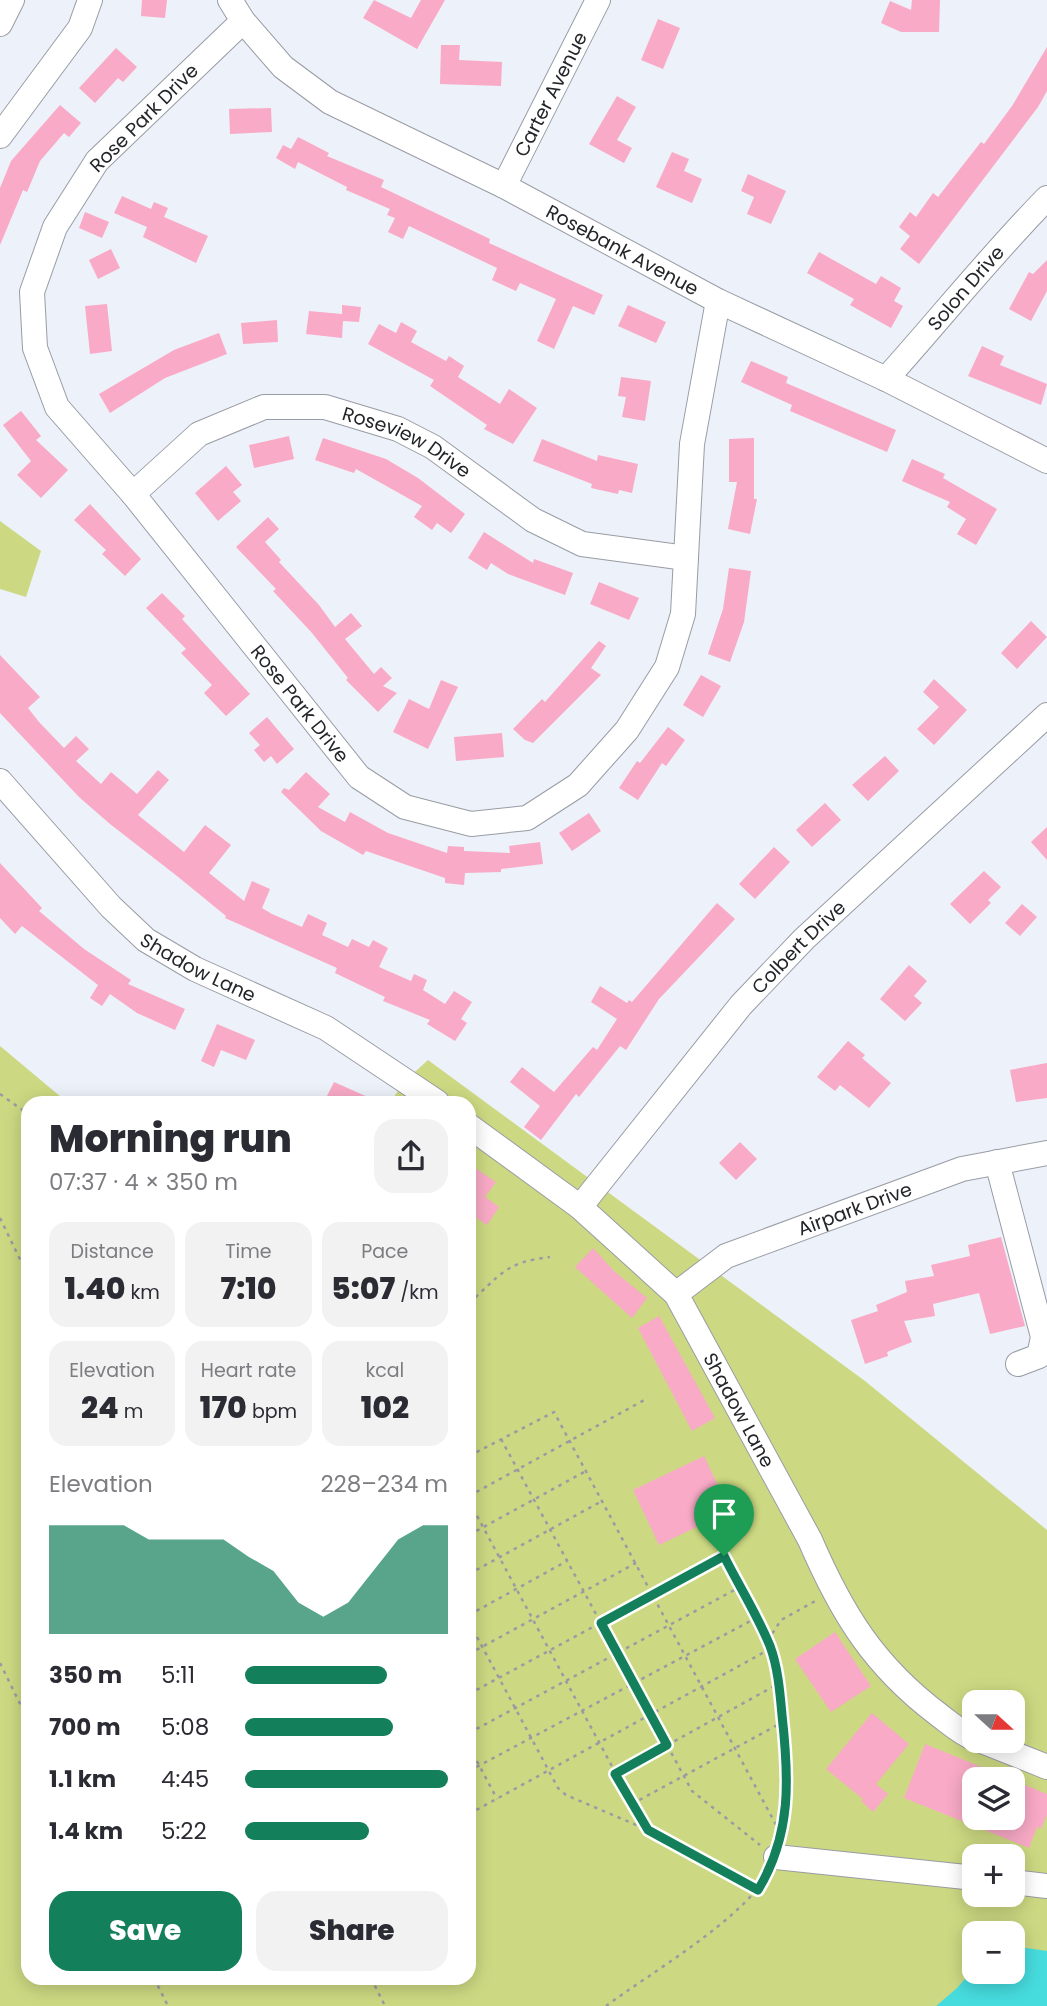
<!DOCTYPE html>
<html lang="en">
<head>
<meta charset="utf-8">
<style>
  :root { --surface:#fff; --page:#f2f2f3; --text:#2b2b33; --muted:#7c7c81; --accent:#137f5b }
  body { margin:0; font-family:Poppins,sans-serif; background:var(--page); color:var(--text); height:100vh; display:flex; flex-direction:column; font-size:26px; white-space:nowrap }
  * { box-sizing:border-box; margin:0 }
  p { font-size:23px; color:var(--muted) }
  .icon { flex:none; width:38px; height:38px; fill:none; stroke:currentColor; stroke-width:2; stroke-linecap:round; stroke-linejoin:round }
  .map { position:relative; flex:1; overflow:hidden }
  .side { position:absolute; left:21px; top:1096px; width:455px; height:889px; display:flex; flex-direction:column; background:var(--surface); border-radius:21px; box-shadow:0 4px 18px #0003 }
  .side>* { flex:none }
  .needle { width:46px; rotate:111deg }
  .buttons { position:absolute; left:962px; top:1690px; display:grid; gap:14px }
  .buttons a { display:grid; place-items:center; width:63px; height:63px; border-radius:14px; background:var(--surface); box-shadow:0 4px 18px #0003; font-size:35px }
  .pin { position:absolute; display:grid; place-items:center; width:60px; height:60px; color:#fff; margin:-72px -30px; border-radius:50% 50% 50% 0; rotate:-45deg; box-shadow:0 0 7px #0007 }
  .pin .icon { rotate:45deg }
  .round { display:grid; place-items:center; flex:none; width:74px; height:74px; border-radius:21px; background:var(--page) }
  .overview { display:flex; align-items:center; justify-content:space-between; height:119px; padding:0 28px }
  h1 { font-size:38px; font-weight:800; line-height:52px }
  .figures { display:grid; grid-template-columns:repeat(3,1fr); gap:10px; height:119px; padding:7px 28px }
  .figures div { display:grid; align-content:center; border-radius:18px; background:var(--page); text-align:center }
  .figures b { font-size:30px; font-weight:800 }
  .figures small { font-size:19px; font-weight:400 }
  .figures p { font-size:19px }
  .chart { height:196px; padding:14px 28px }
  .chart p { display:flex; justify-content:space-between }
  .chart svg { width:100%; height:126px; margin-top:7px; fill:var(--accent); opacity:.7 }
  .button { display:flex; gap:14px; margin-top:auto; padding:14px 28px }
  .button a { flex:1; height:80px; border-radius:21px; background:var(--accent); color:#fff; font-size:28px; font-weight:800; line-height:80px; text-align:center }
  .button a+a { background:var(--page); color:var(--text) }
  ul { padding:0 28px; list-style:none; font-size:23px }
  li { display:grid; grid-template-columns:112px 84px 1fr; align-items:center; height:52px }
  li i { height:18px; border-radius:9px; background:var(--accent) }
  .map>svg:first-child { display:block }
  .green { fill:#cdd982; fill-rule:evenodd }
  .water { fill:#46dcde }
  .building { fill:#f9aac6 }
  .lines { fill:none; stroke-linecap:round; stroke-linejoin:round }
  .minor-casing { stroke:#989ca4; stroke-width:26 }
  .path { stroke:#999ca3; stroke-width:2.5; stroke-dasharray:3.5 5; stroke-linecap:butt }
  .minor { stroke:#fff; stroke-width:24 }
  .route-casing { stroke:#fff; stroke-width:14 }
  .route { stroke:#137f5b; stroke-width:9 }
  .labels { text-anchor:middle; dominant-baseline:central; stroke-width:5; stroke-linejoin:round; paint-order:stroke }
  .street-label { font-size:19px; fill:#232528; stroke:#fefefe }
</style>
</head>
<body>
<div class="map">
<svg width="1047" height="2006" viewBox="0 0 1047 2006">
  <rect width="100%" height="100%" fill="#edf1fa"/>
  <g class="green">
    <polygon points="0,521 41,551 26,597 0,589"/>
    <path d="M0,1046l67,56h-39v876h441v-876h-79l16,-22 22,-20 437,321 182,149v476h-1047zM975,1703h38v38h-38zM975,1780h38v38h-38zM975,1857h38v38h-38zM975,1934h38v38h-38z"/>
  </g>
  <polygon class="water" points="1013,1946 1047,1951 1047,2006 936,2006 957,1988 975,1967 975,1972 1013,1972"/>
  <g class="building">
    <polygon points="142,0 167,0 165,18 141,16"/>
    <polygon points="374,0 411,18 421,0 445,0 417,49 363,18"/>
    <polygon points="912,0 940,0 939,32 901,32 881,23 890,1 911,10"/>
    <polygon points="658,19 680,28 663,69 641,60"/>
    <polygon points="441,45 460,45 459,60 502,62 501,86 440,84"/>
    <polygon points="1047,47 1047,91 1038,107 919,264 900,249 910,236 899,227 910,212 916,217 933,193 938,197 981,142 984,144 1012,106"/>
    <polygon points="116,48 137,67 123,82 118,78 95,103 79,88"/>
    <polygon points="617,96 636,107 617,140 632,148 624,163 589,144"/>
    <polygon points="60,105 81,123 69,137 64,133 40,161 27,192 23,190 0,245 0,188 11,161"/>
    <polygon points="271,108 272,132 230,134 229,109"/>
    <polygon points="298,137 329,153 327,156 384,180 381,187 490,239 489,243 603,295 594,315 573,306 554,349 537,341 556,299 520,283 516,291 492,280 497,268 409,226 403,239 388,232 395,218 387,215 390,209 346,190 347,187 298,162 295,169 276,158 283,145 291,149"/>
    <polygon points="672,152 689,159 684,171 702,179 692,203 656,187"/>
    <polygon points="748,174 786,191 771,224 747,214 754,197 741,191"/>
    <polygon points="122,196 151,209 154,202 168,208 164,217 208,236 196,263 143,237 147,227 114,213"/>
    <polygon points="85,212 109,222 102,238 79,228"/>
    <polygon points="111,249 120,268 98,279 89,260"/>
    <polygon points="819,252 876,284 881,276 901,288 894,301 903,306 891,328 850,305 854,299 807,273"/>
    <polygon points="1047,260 1047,291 1031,321 1009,309 1029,272 1033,274"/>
    <polygon points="107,304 112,351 90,354 85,306"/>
    <polygon points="342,305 361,307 359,322 343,321 342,338 306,334 309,311 342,314"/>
    <polygon points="628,305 666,322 656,343 618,326"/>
    <polygon points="277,320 278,342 243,344 241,323"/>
    <polygon points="401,322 417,331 411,342 446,361 449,356 464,366 458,377 500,404 509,389 537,408 513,444 484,429 487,425 430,386 434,380 368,344 379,324 396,333"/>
    <polygon points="219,333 227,354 165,378 110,413 99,394 174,350"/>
    <polygon points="982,346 1004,356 1000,365 1047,384 1041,405 968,376"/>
    <polygon points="751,361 788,377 786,383 896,430 887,452 790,411 792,405 741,382"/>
    <polygon points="621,377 651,381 645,421 622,417 626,397 618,396"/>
    <polygon points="21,411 41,436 36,440 68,470 41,498 17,475 31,461 3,425"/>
    <polygon points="289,436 294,459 254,468 249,445"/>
    <polygon points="323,438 386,459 418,478 465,514 451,533 437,523 432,530 414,517 422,506 356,469 354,473 315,460"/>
    <polygon points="754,438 754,499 757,499 750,534 728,529 737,482 729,482 729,439"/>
    <polygon points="542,439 597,461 598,455 638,464 632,493 619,490 618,494 591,488 592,484 533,461"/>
    <polygon points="912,459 945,474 943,478 997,509 976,545 957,534 966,519 947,507 950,502 902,481"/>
    <polygon points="226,466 242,485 233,492 241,501 218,521 195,493"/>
    <polygon points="90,504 141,559 125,576 102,554 106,550 74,520"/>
    <polygon points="268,517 279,529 265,542 281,560 279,562 319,605 335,627 351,613 362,626 345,639 374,674 381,667 392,678 383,686 397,693 378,712 346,680 348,678 312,633 273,591 276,589 236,547"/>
    <polygon points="484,532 533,563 534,559 573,573 565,595 508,574 491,563 487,570 468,558"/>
    <polygon points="729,568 751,571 744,622 730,662 708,654 723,609"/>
    <polygon points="599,582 639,598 629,620 590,604"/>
    <polygon points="162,593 185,616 182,619 250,694 226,716 204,693 212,685 181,653 186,649 146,608"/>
    <polygon points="1031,621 1047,637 1017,669 1001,653"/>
    <polygon points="599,641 606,646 591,668 601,675 533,743 525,740 513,729 542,699 545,702"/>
    <polygon points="0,655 40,697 28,708 39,722 64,748 76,736 89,749 76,761 101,784 111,772 137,794 158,770 169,780 138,815 184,852 205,825 231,845 209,873 244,901 252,881 270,889 262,908 272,914 302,927 308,914 327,923 322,935 348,947 352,939 369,947 373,940 388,948 379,967 411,981 414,974 427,980 423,990 445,1004 454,991 472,1002 461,1019 467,1023 455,1041 427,1024 430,1020 383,1001 385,997 335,973 337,968 225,918 226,916 177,876 110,824 79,797 0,713"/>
    <polygon points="701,675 721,686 703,717 683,705"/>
    <polygon points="934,679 967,710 934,745 917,729 939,707 923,692"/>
    <polygon points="441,680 458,687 428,749 393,732 409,699 429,709"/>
    <polygon points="267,717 294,749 277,764 271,756 264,762 254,750 260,745 249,733"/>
    <polygon points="668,727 685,740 666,766 662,763 638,800 619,788 637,761 640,763"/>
    <polygon points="502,733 504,757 456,761 454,737"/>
    <polygon points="885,756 899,771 868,801 852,785"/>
    <polygon points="306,772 330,794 318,807 345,822 350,812 388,833 447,853 448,846 464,847 464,851 510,853 509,846 540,842 543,864 501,869 501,872 465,873 464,885 445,883 445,878 366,851 363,855 321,831 281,792 284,788 289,790"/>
    <polygon points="825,803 841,820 812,847 796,830"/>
    <polygon points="589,813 601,831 572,851 559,833"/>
    <polygon points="1047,827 1047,860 1031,842"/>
    <polygon points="774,847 790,862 755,899 739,884"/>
    <polygon points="0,863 42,908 39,911 84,949 131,980 128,984 185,1009 175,1030 137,1013 110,994 102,1006 90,998 98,985 22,926 15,934 0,918"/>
    <polygon points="984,871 1001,887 988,900 991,903 970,924 950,904"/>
    <polygon points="717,903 735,919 659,999 626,1050 620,1046 579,1097 576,1094 541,1140 524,1127 540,1106 510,1082 522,1067 554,1092 593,1047 597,1050 617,1019 591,1002 600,986 627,1003 629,1000 632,1002"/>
    <polygon points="1022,904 1037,917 1020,936 1005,923"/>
    <polygon points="909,965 927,981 914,996 922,1003 905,1021 880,999"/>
    <polygon points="217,1024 255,1040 246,1060 221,1050 214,1067 201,1061"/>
    <polygon points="848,1041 865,1055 862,1058 891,1083 869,1108 840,1085 835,1091 817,1077"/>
    <polygon points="1047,1063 1047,1098 1016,1102 1010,1070"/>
    <polygon points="334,1082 379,1102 324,1102"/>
    <polygon points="740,1142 757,1159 736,1180 719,1163"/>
    <polygon points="475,1168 496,1182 485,1197 499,1207 487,1225 469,1213 469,1177"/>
    <polygon points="1001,1237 1025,1326 990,1334 979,1293 933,1304 935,1316 904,1321 912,1342 887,1352 888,1356 865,1364 851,1320 878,1311 876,1305 907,1292 905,1281 934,1276 931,1265 970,1256 968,1245"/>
    <polygon points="593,1248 615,1272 647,1298 632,1318 575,1267"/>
    <polygon points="659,1316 715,1418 692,1431 638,1328"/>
    <polygon points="704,1456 730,1511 659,1545 633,1490"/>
    <polygon points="835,1632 871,1686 831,1712 795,1659"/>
    <polygon points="872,1713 909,1744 876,1784 888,1794 873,1812 861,1801 863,1799 826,1769"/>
    <polygon points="925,1744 1011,1779 975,1780 975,1818 1013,1818 1013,1780 1047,1794 1047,1815 1041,1829 1037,1827 1029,1848 904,1798"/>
  </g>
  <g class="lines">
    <defs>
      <g id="minor">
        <path id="s1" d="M230,0l13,21 40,46 47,35 174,84 214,115 168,78 161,82"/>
        <path id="s2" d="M243,21l-146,140 -42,66 -23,65 3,56 22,59 76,87 226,283 46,30 66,17 56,-6 51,-33 49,-55 40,-63 16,-53 9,-170 26,-143"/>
        <polyline points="0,24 12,0"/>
        <polyline points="0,136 80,28 90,0"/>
        <path id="s3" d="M504,186l94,-186"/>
        <path id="s4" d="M886,379c54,-60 104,-123 161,-181"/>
        <path id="s5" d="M133,494l66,-60 65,-27h61l73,22 35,18 100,73 49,24 104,14"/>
        <path id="s6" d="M0,781l111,126 35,33 49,29 131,59 111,74"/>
        <path id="s7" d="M469,1126l111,81 96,87 134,246c32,74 64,126 129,175 12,9 22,18 36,24"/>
        <polyline points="997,1162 1043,1337 1039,1356 1018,1364"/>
        <path id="s8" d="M580,1207l161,-202 63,-66 243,-224"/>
        <path id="s9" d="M676,1294l50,-38 236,-87 85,-16"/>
        <polyline points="982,1741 1047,1767"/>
        <polyline points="776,1857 975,1878"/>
        <polyline points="1013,1882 1047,1886"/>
      </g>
    </defs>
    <use href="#minor" class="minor-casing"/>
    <g class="path">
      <polyline points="0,1094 28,1114"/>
      <polyline points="0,1218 28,1276"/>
      <path d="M469,1303c32,-28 36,-41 81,-46"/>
      <polyline points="501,1439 692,1791 760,1845"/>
      <polyline points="469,1456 554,1412 782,1836"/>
      <polyline points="469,1496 648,1398"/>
      <polyline points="469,1501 642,1822 648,1830 758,1890"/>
      <polyline points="708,1526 769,1643"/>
      <polyline points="469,1535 586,1471"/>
      <polyline points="469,1574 602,1501"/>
      <polyline points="469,1615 567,1561"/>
      <polyline points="469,1622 558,1788 566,1795 648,1830"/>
      <polyline points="469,1654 636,1563"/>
      <polyline points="0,1663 28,1720"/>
      <polyline points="469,1694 724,1556"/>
      <polyline points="469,1733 740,1587"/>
      <polyline points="469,1746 497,1799"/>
      <polyline points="469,1771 756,1618"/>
      <polyline points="615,1774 778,1684"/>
      <polyline points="632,1804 783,1722"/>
      <polyline points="469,1814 770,1649"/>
      <polyline points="782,1835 789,1774 770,1637 781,1620 817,1600"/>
      <polyline points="154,1978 168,2006"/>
      <polyline points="371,1978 385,2006"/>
      <path d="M606,2006c46,-34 134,-85 162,-132"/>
    </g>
    <use href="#minor" class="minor"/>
  </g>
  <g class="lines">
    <defs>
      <path id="route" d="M724,1556c15,30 34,60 46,90 8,21 10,47 12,69 7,63 10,119 -24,175l-110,-60 -33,-56 52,-29 -66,-122z"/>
    </defs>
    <use href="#route" class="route-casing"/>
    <use href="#route" class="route"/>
  </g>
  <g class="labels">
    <g class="street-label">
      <text stroke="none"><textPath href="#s3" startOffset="103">Carter Avenue</textPath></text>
      <text transform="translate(144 118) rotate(-45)">Rose Park Drive</text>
      <text stroke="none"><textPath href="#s1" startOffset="472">Rosebank Avenue</textPath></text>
      <text stroke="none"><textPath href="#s4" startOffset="121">Solon Drive</textPath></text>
      <text stroke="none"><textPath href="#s5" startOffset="310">Roseview Drive</textPath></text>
      <text stroke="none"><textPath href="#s2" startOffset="852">Rose Park Drive</textPath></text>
      <text stroke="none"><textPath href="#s8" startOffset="340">Colbert Drive</textPath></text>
      <text stroke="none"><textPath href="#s6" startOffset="275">Shadow Lane</textPath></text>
      <text stroke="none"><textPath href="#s9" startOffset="200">Airpark Drive</textPath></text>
      <text stroke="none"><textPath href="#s7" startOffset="399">Shadow Lane</textPath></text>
    </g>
  </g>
</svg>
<div class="buttons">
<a><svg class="needle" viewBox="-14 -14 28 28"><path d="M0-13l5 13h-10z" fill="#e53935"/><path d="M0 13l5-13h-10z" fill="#7c7c81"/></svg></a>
<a><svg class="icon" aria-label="layers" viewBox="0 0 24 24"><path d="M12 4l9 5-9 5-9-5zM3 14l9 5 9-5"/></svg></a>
<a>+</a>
<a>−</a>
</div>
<div class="pin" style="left:724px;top:1556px;background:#1e9e55"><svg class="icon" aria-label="arrive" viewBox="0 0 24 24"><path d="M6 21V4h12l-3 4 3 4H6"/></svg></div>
<section class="side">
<div class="overview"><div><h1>Morning run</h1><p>07:37 · 4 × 350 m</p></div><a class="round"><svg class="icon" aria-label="share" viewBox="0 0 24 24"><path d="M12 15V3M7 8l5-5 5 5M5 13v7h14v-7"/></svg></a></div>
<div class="figures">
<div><p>Distance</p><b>1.40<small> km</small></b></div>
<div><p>Time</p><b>7:10</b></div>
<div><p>Pace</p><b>5:07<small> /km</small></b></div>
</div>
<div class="figures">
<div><p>Elevation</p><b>24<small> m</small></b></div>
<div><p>Heart rate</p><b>170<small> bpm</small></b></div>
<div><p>kcal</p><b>102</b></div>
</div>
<div class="chart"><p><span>Elevation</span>228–234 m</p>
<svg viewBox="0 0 160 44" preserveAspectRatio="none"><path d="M0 44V6L10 6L20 6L30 6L40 11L50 11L60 11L70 11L80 17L90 22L100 33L110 38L120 33L130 22L140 11L150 6L160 6V44z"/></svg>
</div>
<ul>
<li><b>350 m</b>5:11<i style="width:70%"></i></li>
<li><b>700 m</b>5:08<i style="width:73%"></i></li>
<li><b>1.1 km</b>4:45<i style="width:100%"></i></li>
<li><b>1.4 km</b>5:22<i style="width:61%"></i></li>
</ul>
<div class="button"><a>Save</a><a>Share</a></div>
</section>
</div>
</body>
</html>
